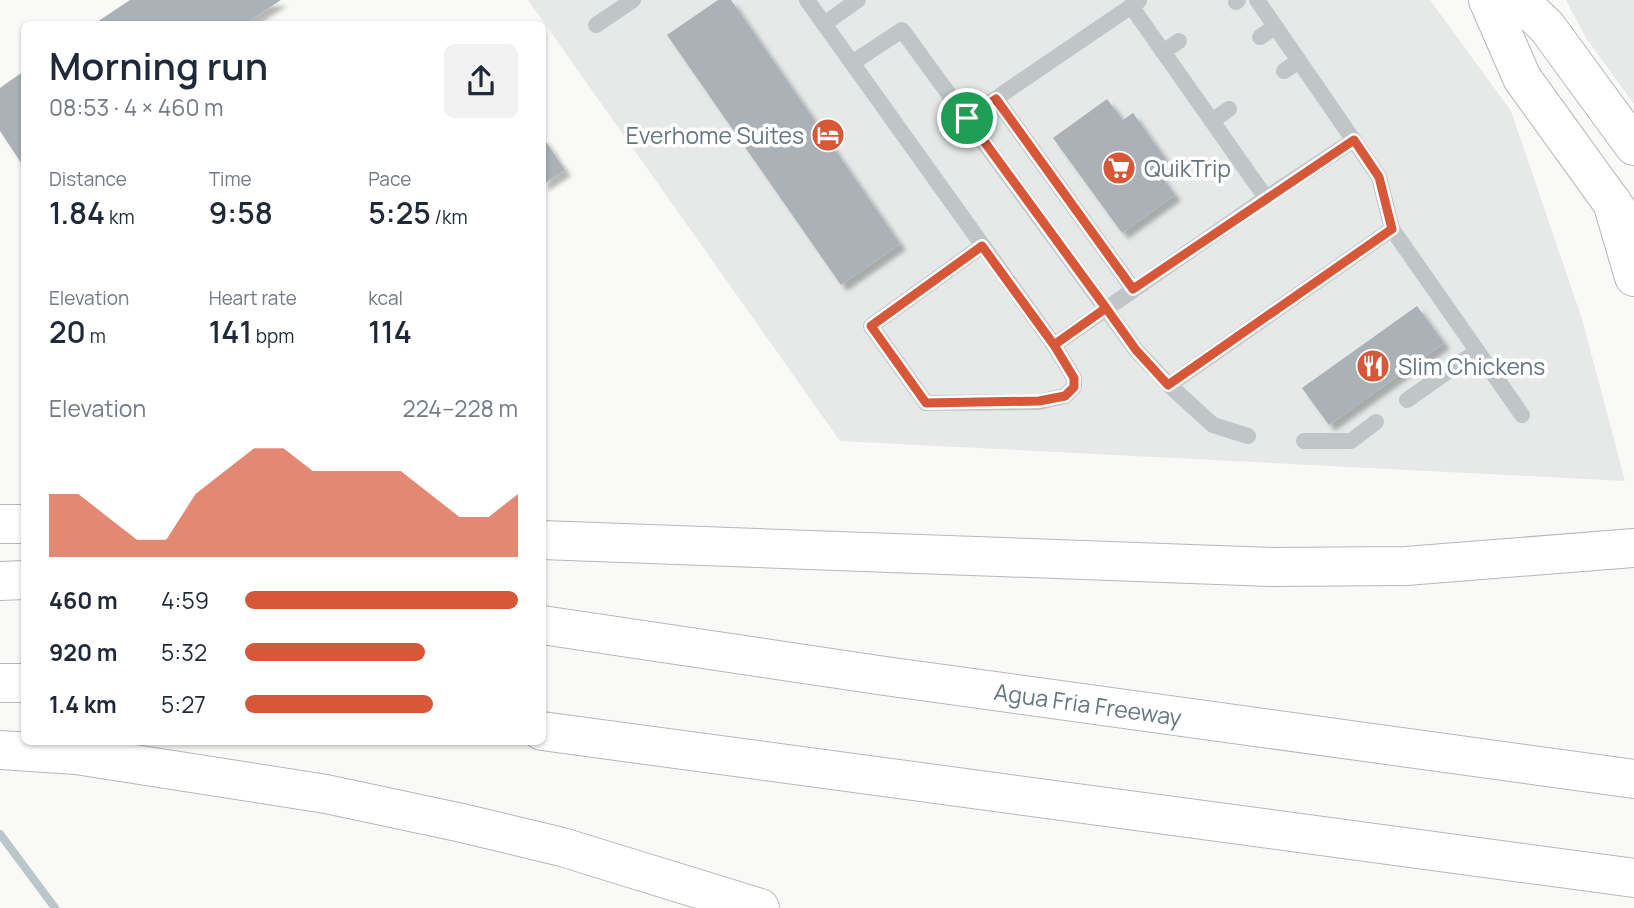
<!DOCTYPE html>
<html lang="en">
<head>
<meta charset="utf-8">
<style>
  :root { --surface:#fff; --page:#f2f2f3; --text:#1f2937; --muted:#747a83; --accent:#d75739 }
  body { margin:0; font-family:Manrope,sans-serif; background:var(--page); color:var(--text); height:100vh; display:flex; flex-direction:column; font-size:26px; white-space:nowrap }
  * { box-sizing:border-box; margin:0 }
  p { font-size:23px; color:var(--muted) }
  .icon { flex:none; width:38px; height:38px; fill:none; stroke:currentColor; stroke-width:2; stroke-linecap:round; stroke-linejoin:round }
  .map { position:relative; flex:1; overflow:hidden }
  .details { position:absolute; left:21px; top:21px; width:525px; height:724px; display:flex; flex-direction:column; background:var(--surface); border-radius:10px; box-shadow:0 2px 5px #0004 }
  .details>* { flex:none }
  .pin { position:absolute; display:grid; place-items:center; width:60px; height:60px; color:#fff; margin:-30px; border:4px solid #fff; border-radius:50%; box-shadow:0 2px 7px #0007 }
  .round { display:grid; place-items:center; flex:none; width:74px; height:74px; border-radius:10px; background:var(--page) }
  .overview { display:flex; align-items:center; justify-content:space-between; height:119px; padding:0 28px }
  h1 { font-size:38px; font-weight:600; line-height:52px }
  .figures { display:grid; grid-template-columns:repeat(3,1fr); gap:10px; height:119px; padding:7px 28px }
  .figures div { display:grid; align-content:center }
  .figures b { font-size:30px; font-weight:600 }
  .figures small { font-size:19px; font-weight:400 }
  .figures p { font-size:19px }
  .chart { height:196px; padding:14px 28px }
  .chart p { display:flex; justify-content:space-between }
  .chart svg { width:100%; height:126px; margin-top:7px; fill:var(--accent); opacity:.7 }
  ul { padding:0 28px; list-style:none; font-size:23px }
  li { display:grid; grid-template-columns:112px 84px 1fr; align-items:center; height:52px }
  li i { height:18px; border-radius:9px; background:var(--accent) }
  .map>svg:first-child { display:block }
  .built { fill:#e7e8e8 }
  .lines { fill:none; stroke-linecap:round; stroke-linejoin:round }
  .stream { stroke:#bac6ca; stroke-width:8 }
  .building { fill:#aab2b7; filter:url(#shadow) }
  .primary-casing { stroke:#b4b9bd; stroke-width:40 }
  .motorway-casing { stroke:#b4b8bb; stroke-width:40 }
  .service { stroke:#c0c5c8; stroke-width:16 }
  .primary { stroke:#fff; stroke-width:38 }
  .motorway { stroke:#fff; stroke-width:38 }
  .route-casing { stroke:#fff; stroke-width:14 }
  .route { stroke:#d75739; stroke-width:9 }
  .labels { text-anchor:middle; dominant-baseline:central; stroke-width:7; stroke-linejoin:round; paint-order:stroke }
  .poi-label { font-size:23px; fill:#667680; stroke:#fff; text-anchor:start }
  .street-label { font-size:23px; fill:#667680; stroke:#fff }
</style>
</head>
<body>
<div class="map">
<svg width="1634" height="908" viewBox="0 0 1634 908">
  <defs>
    <filter id="shadow"><feDropShadow dx="6" dy="6" stdDeviation="2" flood-color="#0004"/></filter>
  </defs>
  <rect width="100%" height="100%" fill="#f9f9f7"/>
  <g class="built">
    <polygon points="528,0 1430,0 1511,111 1582,319 1625,481 840,441"/>
    <polygon points="1566,0 1634,0 1634,104 1586,38"/>
  </g>
  <g class="lines">
    <polyline class="stream" points="0,834 55,908"/>
  </g>
  <g class="building">
    <polygon points="130,0 281,0 244,24 94,24"/>
    <polygon points="718,0 731,0 900,244 841,285 667,35"/>
    <polygon points="24,71 24,167 0,131 0,88"/>
    <polygon points="1107,99 1123,120 1133,113 1169,164 1158,172 1175,195 1122,233 1053,138"/>
    <polygon points="542,136 565,170 542,185"/>
    <polygon points="1417,306 1444,343 1329,425 1302,388"/>
  </g>
  <g class="lines">
    <defs>
      <g id="primary">
        <polyline points="1488,0 1522,78 1631,229"/>
        <polyline points="1519,0 1547,27 1634,146"/>
      </g>
      <g id="motorway">
        <polyline points="1612,202 1634,277"/>
        <polyline points="0,524 24,524"/>
        <polyline points="542,540 1271,567 1406,566 1634,548"/>
        <polyline points="0,581 24,580"/>
        <polyline points="542,625 885,676 1634,779"/>
        <polyline points="0,683 24,683"/>
        <polyline points="542,731 1634,878"/>
        <polyline points="0,750 76,755 326,794 462,823 562,847 760,908"/>
      </g>
    </defs>
    <use href="#primary" class="primary-casing"/>
    <use href="#motorway" class="motorway-casing"/>
    <g class="service">
      <polyline points="807,0 1054,345 1266,198 1131,6"/>
      <polyline points="1257,0 1379,177 1392,229"/>
      <polyline points="1236,2 1238,0"/>
      <polyline points="824,24 858,0"/>
      <polyline points="596,25 633,0"/>
      <polyline points="1260,37 1275,27"/>
      <polyline points="1163,52 1179,41"/>
      <polyline points="852,63 902,30 1136,350 1169,385 1213,425 1248,436"/>
      <polyline points="1284,71 1299,61"/>
      <polyline points="996,99 1133,289"/>
      <polyline points="967,118 1139,1"/>
      <polyline points="1212,121 1229,109"/>
      <polyline points="1266,198 1354,140"/>
      <polyline points="982,246 871,326 926,403 1039,402 1065,396 1074,387 1074,378 1054,345"/>
      <polyline points="1169,385 1392,229 1522,415"/>
      <polyline points="1407,400 1477,351"/>
      <polyline points="1304,441 1351,441 1376,422"/>
    </g>
    <use href="#primary" class="primary"/>
    <use href="#motorway" class="motorway"/>
  </g>
  <g class="lines">
    <defs>
      <polyline id="route" points="967,118 1106,308 1054,345 1074,378 1074,387 1065,396 1039,401 926,403 871,326 982,246 1054,345 1106,308 1136,350 1168,385 1392,229 1379,177 1354,140 1133,289 996,99 967,118"/>
    </defs>
    <use href="#route" class="route-casing"/>
    <use href="#route" class="route"/>
  </g>
  <defs>
    <symbol id="hotel-disc" viewBox="-11 -11 22 22"><circle r="9.5" fill="#d75739" stroke="#fff"/><path d="M-6-4.5h1.5V1H6V5H4.5V3h-9V5H-6ZM-4 0a1.8 1.8 0 1 1 3.6 0ZM.5 0V-2.5h3Q6-2.5 6 0Z" fill="#fff"/></symbol>
    <symbol id="supermarket-disc" viewBox="-11 -11 22 22"><circle r="9.5" fill="#d75739" stroke="#fff"/><path d="M-6-5.5h2.5l.6 2H6L4.5 2H-2.5L-4.4-4H-6ZM-1.5 3.2a1.3 1.3 0 1 0 .1 0ZM3 3.2a1.3 1.3 0 1 0 .1 0Z" fill="#fff"/></symbol>
    <symbol id="restaurant-disc" viewBox="-11 -11 22 22"><circle r="9.5" fill="#d75739" stroke="#fff"/><path d="M-5-6h1v4h1v-4h1v4h1v-4h1v5L-1.5 .5V6h-2V.5L-5-1ZM5-6V6H3V1.5H1.5Q1.5-4 5-6Z" fill="#fff"/></symbol>
  </defs>
  <g fill-rule="evenodd">
    <use href="#hotel-disc" x="809" y="116" width="38" height="38"/>
    <use href="#supermarket-disc" x="1100" y="149" width="38" height="38"/>
    <use href="#restaurant-disc" x="1354" y="347" width="38" height="38"/>
  </g>
  <g class="labels">
    <g class="poi-label">
      <text x="804" y="135" text-anchor="end">Everhome Suites</text>
      <text x="1144" y="168">QuikTrip</text>
      <text x="1398" y="366">Slim Chickens</text>
    </g>
    <g class="street-label">
      <text transform="translate(1088 704) rotate(8)">Agua Fria Freeway</text>
    </g>
  </g>
</svg>
<div class="pin" style="left:967px;top:118px;background:#1e9e55"><svg class="icon" aria-label="arrive" viewBox="0 0 24 24"><path d="M6 21V4h12l-3 4 3 4H6"/></svg></div>
<section class="details">
<div class="overview"><div><h1>Morning run</h1><p>08:53 · 4 × 460 m</p></div><a class="round"><svg class="icon" aria-label="share" viewBox="0 0 24 24"><path d="M12 15V3M7 8l5-5 5 5M5 13v7h14v-7"/></svg></a></div>
<div class="figures">
<div><p>Distance</p><b>1.84<small> km</small></b></div>
<div><p>Time</p><b>9:58</b></div>
<div><p>Pace</p><b>5:25<small> /km</small></b></div>
</div>
<div class="figures">
<div><p>Elevation</p><b>20<small> m</small></b></div>
<div><p>Heart rate</p><b>141<small> bpm</small></b></div>
<div><p>kcal</p><b>114</b></div>
</div>
<div class="chart"><p><span>Elevation</span>224–228 m</p>
<svg viewBox="0 0 160 44" preserveAspectRatio="none"><path d="M0 44V22L10 22L20 30L30 38L40 38L50 22L60 14L70 6L80 6L90 14L100 14L110 14L120 14L130 22L140 30L150 30L160 22V44z"/></svg>
</div>
<ul>
<li><b>460 m</b>4:59<i style="width:100%"></i></li>
<li><b>920 m</b>5:32<i style="width:66%"></i></li>
<li><b>1.4 km</b>5:27<i style="width:69%"></i></li>
</ul>
</section>
</div>
</body>
</html>
